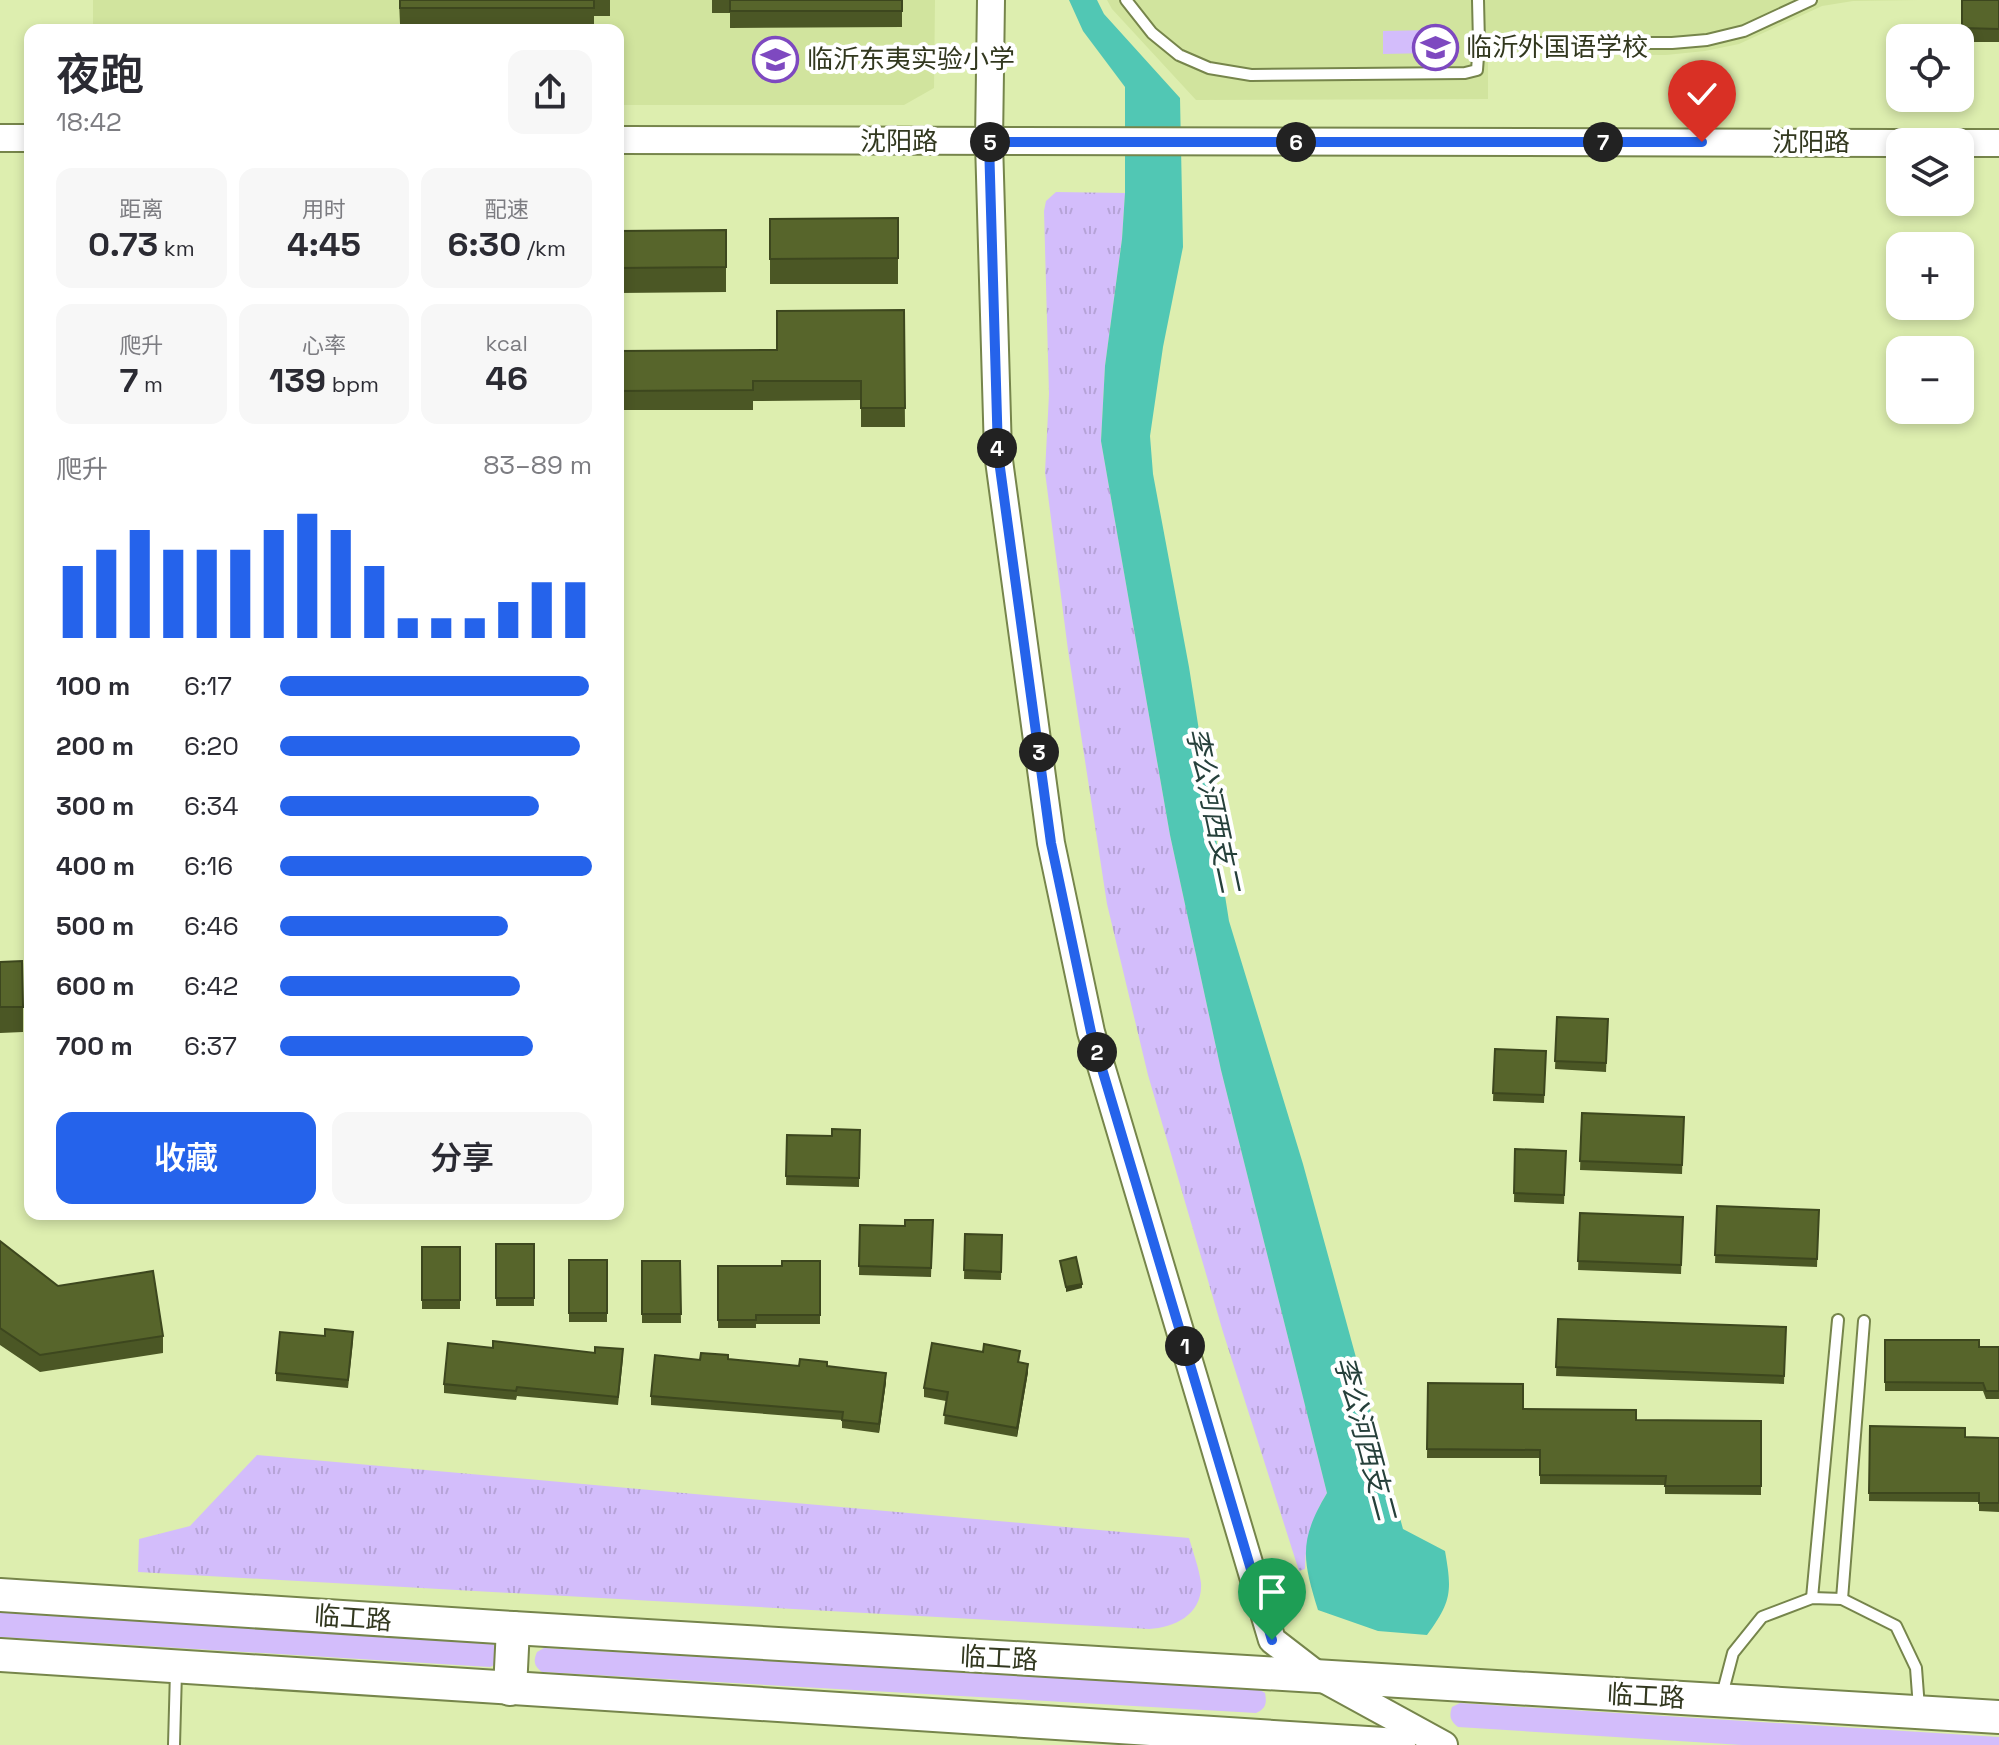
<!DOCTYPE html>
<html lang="zh">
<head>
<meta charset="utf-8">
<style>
  :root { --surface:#fff; --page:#f7f7f7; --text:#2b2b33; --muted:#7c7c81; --accent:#2563eb }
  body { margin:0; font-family:"Space Grotesk","Noto Sans SC",sans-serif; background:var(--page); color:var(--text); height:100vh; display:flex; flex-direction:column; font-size:30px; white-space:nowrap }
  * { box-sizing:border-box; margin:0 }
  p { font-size:26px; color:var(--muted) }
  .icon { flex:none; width:44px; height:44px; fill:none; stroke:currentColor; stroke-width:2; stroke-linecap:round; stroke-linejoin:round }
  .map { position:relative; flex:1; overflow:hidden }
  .sheet { position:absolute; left:24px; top:24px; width:600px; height:1196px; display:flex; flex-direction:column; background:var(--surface); border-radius:16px; box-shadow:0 4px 12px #0003 }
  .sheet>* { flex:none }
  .tools { position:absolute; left:1886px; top:24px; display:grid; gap:16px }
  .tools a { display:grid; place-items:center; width:88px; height:88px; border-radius:16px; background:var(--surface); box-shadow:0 4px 12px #0003; font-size:40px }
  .pin { position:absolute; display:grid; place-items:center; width:68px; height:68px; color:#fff; margin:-82px -34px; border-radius:50% 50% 50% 0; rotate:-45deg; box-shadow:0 0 8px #0007 }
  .pin .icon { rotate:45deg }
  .km { position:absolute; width:40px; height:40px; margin:-20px; border-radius:50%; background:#222; color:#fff; font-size:22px; line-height:40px; text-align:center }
  .round { display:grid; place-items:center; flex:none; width:84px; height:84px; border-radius:16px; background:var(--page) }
  .summary { display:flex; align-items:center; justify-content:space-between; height:136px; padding:0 32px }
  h1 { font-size:44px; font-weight:600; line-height:60px }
  .metrics { display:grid; grid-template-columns:repeat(3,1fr); gap:12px; height:136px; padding:8px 32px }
  .metrics div { display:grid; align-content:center; border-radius:16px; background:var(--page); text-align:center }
  .metrics b { font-size:34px; font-weight:600 }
  .metrics small { font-size:22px; font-weight:400 }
  .metrics p { font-size:22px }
  .chart { height:224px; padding:16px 32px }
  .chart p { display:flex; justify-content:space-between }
  .chart svg { width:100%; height:144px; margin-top:8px; stroke:var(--accent); stroke-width:6 }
  .button { display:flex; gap:16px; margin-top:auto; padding:16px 32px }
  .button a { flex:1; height:92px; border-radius:16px; background:var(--accent); color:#fff; font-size:32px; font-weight:600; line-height:92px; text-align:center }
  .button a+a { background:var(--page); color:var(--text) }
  ul { padding:0 32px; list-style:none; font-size:26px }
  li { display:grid; grid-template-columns:128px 96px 1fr; align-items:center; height:60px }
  li i { height:20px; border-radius:10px; background:var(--accent) }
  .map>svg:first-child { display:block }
  .built { fill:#d1e49e }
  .grass { fill:url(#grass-tufts) }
  .garden { fill:#d3bdfb }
  .water { fill:#51c7b4 }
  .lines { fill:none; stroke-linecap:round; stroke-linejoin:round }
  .service-casing { stroke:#76854b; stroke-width:14 }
  .tertiary-casing { stroke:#76854b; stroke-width:30 }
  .primary-casing { stroke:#76854b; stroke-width:36 }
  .service { stroke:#fff; stroke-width:10 }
  .tertiary { stroke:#fff; stroke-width:26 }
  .primary { stroke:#fff; stroke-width:32 }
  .wall { fill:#4b5725 }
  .shaded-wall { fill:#3d471e }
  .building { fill:#57652b; stroke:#3d471e; stroke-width:2 }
  .route-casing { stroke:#fff; stroke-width:16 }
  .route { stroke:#2563eb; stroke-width:10 }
  .labels { text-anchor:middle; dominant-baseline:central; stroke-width:8; stroke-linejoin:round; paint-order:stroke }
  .poi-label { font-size:26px; fill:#32381f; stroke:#fff; text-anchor:start }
  .street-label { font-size:26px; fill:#32381f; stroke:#fff }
  .water-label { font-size:28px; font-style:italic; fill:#26403b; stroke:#fff }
</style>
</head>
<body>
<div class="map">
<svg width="1999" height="1745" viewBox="0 0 1999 1745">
  <defs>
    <pattern id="grass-tufts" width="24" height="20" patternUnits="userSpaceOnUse" patternTransform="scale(2)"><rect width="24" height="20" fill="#d3bdfb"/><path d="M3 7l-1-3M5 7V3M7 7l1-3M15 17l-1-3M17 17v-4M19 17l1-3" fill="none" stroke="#b6a3d7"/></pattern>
  </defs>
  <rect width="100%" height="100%" fill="#ddeeaf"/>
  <g class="built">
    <polygon points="93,0 935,0 934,88 904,105 618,105 618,30 93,30"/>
    <polygon points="1107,0 1918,0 1853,1 1822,6 1739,44 1705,51 1666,55 1488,54 1488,99 1196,100 1112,9"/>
  </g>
  <g class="grass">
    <path d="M1056,192l69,1 -3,46 -17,127 -4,75 69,394 51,235 106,423c-16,27 -21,44 -22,76l-6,2 -76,-239 -75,-257 -41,-171 -39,-254 -23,-178 4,-78 -5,-183 2,-10z"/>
    <path d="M257,1455l932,83c4,14 10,30 12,45 2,31 -26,45 -52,46l-1011,-57 1,-33 51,-13z"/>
  </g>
  <g class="garden">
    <polygon points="1431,30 1431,53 1383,54 1383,31"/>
    <polygon points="0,1612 491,1642 499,1648 497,1664 490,1667 0,1637"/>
    <path d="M544,1648l713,40 8,5c2,10 1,16 -9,20l-714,-41c-8,-6 -9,-11 -5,-20z"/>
    <path d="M1460,1703l539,34v8h-257l-284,-18c-8,-6 -9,-11 -6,-20z"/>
  </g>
  <path class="water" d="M1069,0h28l7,14 76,84 3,149 -20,100 -13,89 3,38 36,193 40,254 74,243 100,365 42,22c7,40 7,50 -18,84l-49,-4 -60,-21c-16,-51 -19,-70 9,-117l-106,-423 -51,-235 -69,-394 4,-75 17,-127 3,-46v-106l-42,-56z"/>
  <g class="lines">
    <defs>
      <g id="service">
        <polyline points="1126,0 1152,33 1179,55 1209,68 1251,75 1465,73 1477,70 1479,43 1672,43 1707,40 1744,31 1811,0"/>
        <polyline points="1478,0 1479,43"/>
        <polyline points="1812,1598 1838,1320"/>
        <polyline points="1842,1599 1864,1321"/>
        <polyline points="1722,1695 1733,1653 1762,1617 1812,1598 1842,1599 1896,1626 1916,1668 1919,1708"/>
        <polyline points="174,1745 176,1671"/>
      </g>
      <g id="tertiary">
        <polyline points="991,0 989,142 998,453 1051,843 1091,1032 1272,1640 1320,1677 1444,1745"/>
        <polyline points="0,138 30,138"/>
        <polyline points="618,140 1900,143"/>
        <polyline points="1960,143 1999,143"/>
      </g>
      <g id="primary">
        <polyline points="0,1595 513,1628 1999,1717"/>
        <polyline points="0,1655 1399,1745"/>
        <polyline points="510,1689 513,1628"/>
      </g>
    </defs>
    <use href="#service" class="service-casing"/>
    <use href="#tertiary" class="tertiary-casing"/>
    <use href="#primary" class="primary-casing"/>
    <use href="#service" class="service"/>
    <use href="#tertiary" class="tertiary"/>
    <use href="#primary" class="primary"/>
  </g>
  <g class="wall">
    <polygon points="399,0 610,0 610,16 594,16 594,24 400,24"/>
    <polygon points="712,0 902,0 902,27 730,28 730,13 712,13"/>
    <rect x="1962" y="0" width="37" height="42"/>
    <polygon points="898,218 898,284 770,284 770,219"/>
    <polygon points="726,230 726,292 618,293 618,231"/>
    <polygon points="904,310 905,427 861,427 861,400 753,401 753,410 618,410 618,351 777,350"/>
    <polygon points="0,962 23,1007 23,1032 0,1033"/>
    <polygon points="1557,1017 1608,1019 1606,1072 1555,1069"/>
    <polygon points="1495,1049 1546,1051 1544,1103 1493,1101"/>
    <polygon points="1582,1113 1684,1117 1682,1174 1580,1170"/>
    <polygon points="860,1130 859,1187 786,1185 787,1135 832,1136"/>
    <polygon points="1515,1149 1566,1151 1564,1204 1514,1202"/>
    <polygon points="1717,1206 1819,1210 1817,1267 1715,1263"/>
    <polygon points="1580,1213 1683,1217 1681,1274 1578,1270"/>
    <polygon points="933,1220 931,1277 859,1275 860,1225 905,1226"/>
    <polygon points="965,1234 1002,1235 1001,1280 964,1279"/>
    <polygon points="0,1241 58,1286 163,1336 163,1353 40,1372 0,1345"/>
    <rect x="496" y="1244" width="38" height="62"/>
    <rect x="422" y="1247" width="38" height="62"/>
    <rect x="569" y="1260" width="38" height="62"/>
    <polygon points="642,1261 680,1261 681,1323 642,1323"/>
    <polygon points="820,1261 820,1324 756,1324 756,1328 718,1328 718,1266 782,1266"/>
    <polygon points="1558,1319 1786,1327 1784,1384 1556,1376"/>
    <polygon points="1885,1340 1979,1347 1999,1347 1999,1399 1986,1399 1983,1391 1885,1391"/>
    <polygon points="353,1341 348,1388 276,1381 276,1373"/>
    <polygon points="493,1348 623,1358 618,1405 517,1396 516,1400 444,1393 444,1384"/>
    <polygon points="728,1359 799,1366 827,1366 886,1382 879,1433 842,1428 842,1420 651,1405 651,1396 700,1360"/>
    <polygon points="1020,1362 1028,1372 1017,1437 944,1424 946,1401 924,1397 924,1388"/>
    <polygon points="1428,1383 1523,1409 1636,1420 1761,1421 1761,1495 1665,1494 1665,1485 1540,1484 1540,1458 1427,1458"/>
    <polygon points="1870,1426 1965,1437 1999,1438 1999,1512 1979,1511 1979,1502 1869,1501"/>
  </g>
  <g class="shaded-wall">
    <polygon points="1082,1284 1082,1288 1066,1292 1066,1287"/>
    <polygon points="1028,1364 1028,1372 1017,1437 1017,1428"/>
    <polygon points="886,1373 886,1382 879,1433 879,1424"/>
  </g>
  <g class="building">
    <rect x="400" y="0" width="194" height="8"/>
    <rect x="730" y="0" width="172" height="11"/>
    <polygon points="1962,0 1999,0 1999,29 1962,28"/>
    <polygon points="898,218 898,258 770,259 770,219"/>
    <polygon points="726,230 726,267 618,268 618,231"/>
    <polygon points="904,310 905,408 861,408 861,381 753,381 753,390 618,391 618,351 777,350 777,311"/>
    <polygon points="22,961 23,1007 0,1007 0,962"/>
    <polygon points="1557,1017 1608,1019 1606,1063 1555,1061"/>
    <polygon points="1495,1049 1546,1051 1544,1095 1493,1093"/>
    <polygon points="1582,1113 1684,1117 1682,1165 1580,1161"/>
    <polygon points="832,1129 860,1130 859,1178 786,1176 787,1135 832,1136"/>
    <polygon points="1515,1149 1566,1151 1564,1195 1514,1193"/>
    <polygon points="1717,1206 1819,1210 1817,1259 1715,1255"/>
    <polygon points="1580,1213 1683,1217 1681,1265 1578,1261"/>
    <polygon points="905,1220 933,1220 931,1268 859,1266 860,1225 905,1226"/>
    <polygon points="965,1234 1002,1235 1001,1272 964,1270"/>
    <polygon points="0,1241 58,1286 153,1271 163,1336 40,1355 0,1328"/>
    <rect x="496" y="1244" width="38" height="54"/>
    <rect x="422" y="1247" width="38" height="53"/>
    <polygon points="1076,1257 1082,1284 1066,1287 1060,1261"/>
    <rect x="569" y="1260" width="38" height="53"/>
    <polygon points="642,1261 680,1261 681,1314 642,1314"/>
    <polygon points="782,1261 820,1261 820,1315 756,1315 756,1320 718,1320 718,1266 782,1266"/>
    <polygon points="1558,1319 1786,1327 1784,1376 1556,1367"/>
    <polygon points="325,1329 353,1332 348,1380 276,1373 280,1332 325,1336"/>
    <polygon points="1885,1340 1979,1340 1979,1347 1999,1347 1999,1391 1986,1391 1983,1383 1885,1382"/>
    <polygon points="493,1341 595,1353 595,1347 623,1349 618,1397 517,1387 516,1391 444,1384 448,1343 493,1348"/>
    <polygon points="932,1343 983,1352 984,1344 1020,1351 1018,1362 1028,1364 1017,1428 944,1415 948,1392 924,1388"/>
    <polygon points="701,1353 728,1355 728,1359 799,1366 800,1359 827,1362 827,1366 886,1373 879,1424 842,1420 843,1412 651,1396 655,1355 700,1360"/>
    <polygon points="1428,1383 1523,1384 1523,1409 1636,1410 1636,1420 1761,1421 1761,1486 1665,1486 1666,1476 1540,1475 1540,1450 1427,1449"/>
    <polygon points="1870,1426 1965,1428 1965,1437 1999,1438 1999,1503 1979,1503 1979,1493 1869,1493"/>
  </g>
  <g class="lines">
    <defs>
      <polyline id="route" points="1272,1640 1091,1032 1051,843 998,453 989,142 1702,142"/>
    </defs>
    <use href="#route" class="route-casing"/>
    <use href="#route" class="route"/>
  </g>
  <defs>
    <symbol id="school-ring" viewBox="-11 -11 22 22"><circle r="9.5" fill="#fff" stroke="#7e49c0" stroke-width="1.5"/><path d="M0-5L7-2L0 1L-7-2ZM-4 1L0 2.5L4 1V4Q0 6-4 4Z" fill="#7e49c0"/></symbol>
  </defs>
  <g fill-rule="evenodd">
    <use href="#school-ring" x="1410" y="22" width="51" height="51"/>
    <use href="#school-ring" x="750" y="34" width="51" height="51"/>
  </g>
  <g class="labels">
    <g class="poi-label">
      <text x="1466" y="47">临沂外国语学校</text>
      <text x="807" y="59">临沂东夷实验小学</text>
    </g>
    <g class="street-label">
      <text x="899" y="141">沈阳路</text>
      <text x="1811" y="142">沈阳路</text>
      <text transform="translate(353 1618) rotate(4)">临工路</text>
      <text transform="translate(999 1658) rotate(3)">临工路</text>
      <text transform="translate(1646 1696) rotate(3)">临工路</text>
    </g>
    <g class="water-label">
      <text transform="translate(1214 810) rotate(78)">李公河西支二</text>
      <text transform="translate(1366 1438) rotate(75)">李公河西支二</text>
    </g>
  </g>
</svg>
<div class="tools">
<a><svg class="icon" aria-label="locate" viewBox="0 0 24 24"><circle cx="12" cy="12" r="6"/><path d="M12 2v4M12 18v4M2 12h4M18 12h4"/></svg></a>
<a><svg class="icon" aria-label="layers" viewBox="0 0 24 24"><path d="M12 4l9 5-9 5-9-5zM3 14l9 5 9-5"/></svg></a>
<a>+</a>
<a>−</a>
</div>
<div class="pin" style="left:1272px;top:1640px;background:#1e9e55"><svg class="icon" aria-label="arrive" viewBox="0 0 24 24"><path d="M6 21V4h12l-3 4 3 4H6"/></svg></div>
<div class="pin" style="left:1702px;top:142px;background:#d93025"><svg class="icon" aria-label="check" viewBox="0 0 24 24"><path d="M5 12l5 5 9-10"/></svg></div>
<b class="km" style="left:1185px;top:1346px">1</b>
<b class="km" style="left:1097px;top:1052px">2</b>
<b class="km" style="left:1039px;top:752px">3</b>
<b class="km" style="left:997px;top:448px">4</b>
<b class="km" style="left:990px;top:142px">5</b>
<b class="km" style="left:1296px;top:142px">6</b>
<b class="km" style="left:1603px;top:142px">7</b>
<section class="sheet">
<div class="summary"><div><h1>夜跑</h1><p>18:42</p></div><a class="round"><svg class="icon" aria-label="share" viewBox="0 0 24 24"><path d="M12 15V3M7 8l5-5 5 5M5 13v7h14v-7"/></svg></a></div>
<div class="metrics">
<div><p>距离</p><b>0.73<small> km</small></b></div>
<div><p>用时</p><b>4:45</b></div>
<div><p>配速</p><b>6:30<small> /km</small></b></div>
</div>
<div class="metrics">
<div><p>爬升</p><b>7<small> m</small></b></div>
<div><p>心率</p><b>139<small> bpm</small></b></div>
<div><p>kcal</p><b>46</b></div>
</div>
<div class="chart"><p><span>爬升</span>83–89 m</p>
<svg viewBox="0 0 160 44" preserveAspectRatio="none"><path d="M5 44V22M15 44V17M25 44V11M35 44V17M45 44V17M55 44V17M65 44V11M75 44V6M85 44V11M95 44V22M105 44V38M115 44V38M125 44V38M135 44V33M145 44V27M155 44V27"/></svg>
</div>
<ul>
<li><b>100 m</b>6:17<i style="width:99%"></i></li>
<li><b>200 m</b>6:20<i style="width:96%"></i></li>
<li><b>300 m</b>6:34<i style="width:83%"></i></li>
<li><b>400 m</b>6:16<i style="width:100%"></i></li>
<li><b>500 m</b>6:46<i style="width:73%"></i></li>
<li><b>600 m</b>6:42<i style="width:77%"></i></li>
<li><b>700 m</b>6:37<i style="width:81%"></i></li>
</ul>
<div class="button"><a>收藏</a><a>分享</a></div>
</section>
</div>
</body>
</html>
